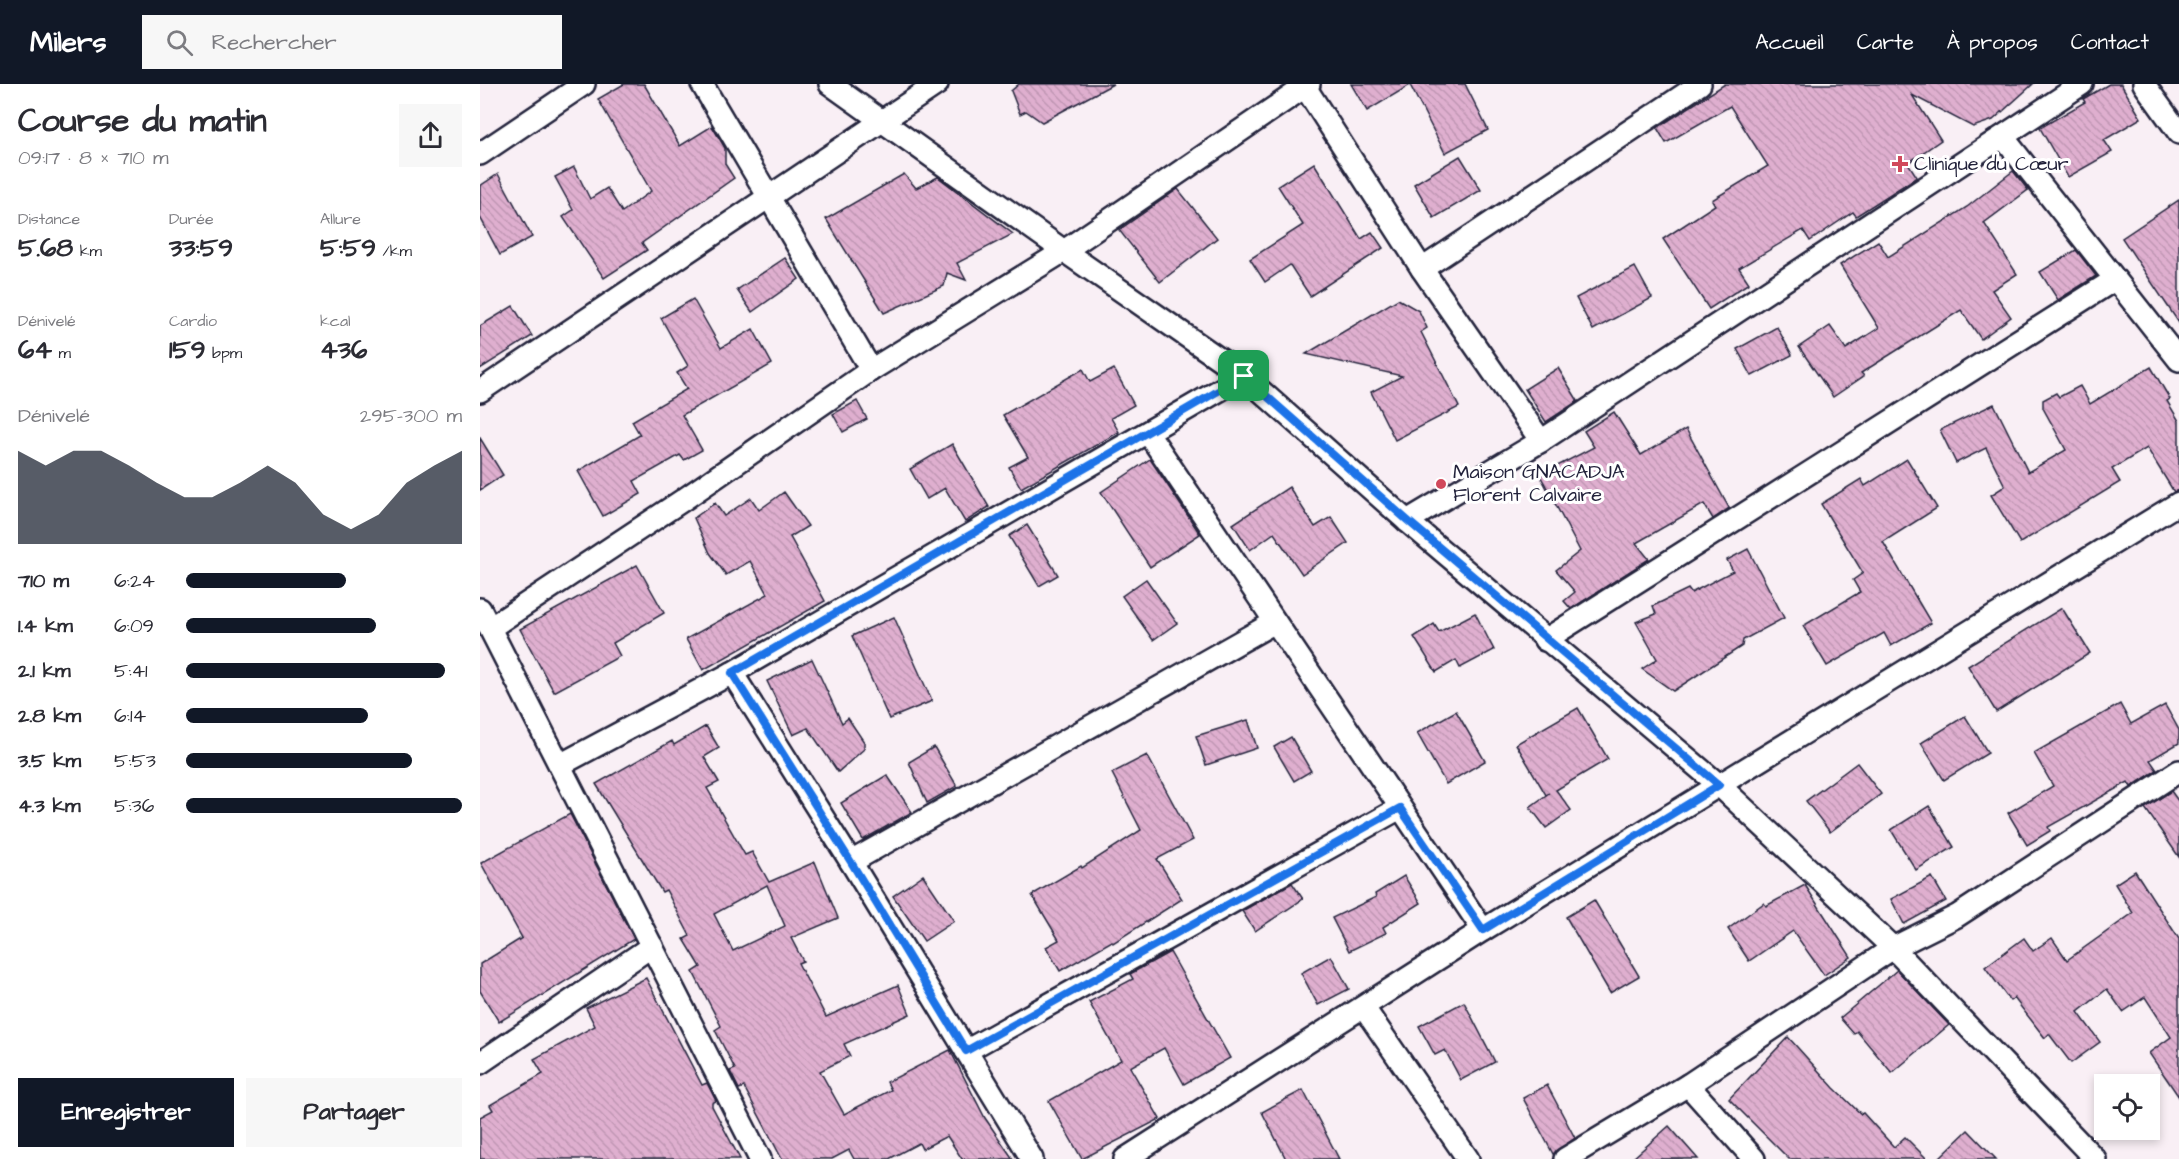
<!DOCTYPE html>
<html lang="fr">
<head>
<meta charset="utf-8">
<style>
  :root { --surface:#fff; --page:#f7f7f7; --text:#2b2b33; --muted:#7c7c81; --accent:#111827 }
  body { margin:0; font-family:"Architects Daughter",sans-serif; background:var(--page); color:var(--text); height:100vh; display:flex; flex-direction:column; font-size:22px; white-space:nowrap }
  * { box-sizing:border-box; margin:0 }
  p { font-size:20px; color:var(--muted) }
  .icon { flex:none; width:33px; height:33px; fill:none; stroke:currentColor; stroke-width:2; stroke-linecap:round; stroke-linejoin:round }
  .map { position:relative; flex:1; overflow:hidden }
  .side { display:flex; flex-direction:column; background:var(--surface); width:480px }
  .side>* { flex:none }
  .fabs { position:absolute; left:1614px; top:990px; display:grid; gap:12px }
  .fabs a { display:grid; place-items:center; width:66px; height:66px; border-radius:0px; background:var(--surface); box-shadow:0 3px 9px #0003; font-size:30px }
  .pin { position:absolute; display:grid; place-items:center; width:51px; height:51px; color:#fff; margin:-26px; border-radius:12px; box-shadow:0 3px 9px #0006 }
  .round { display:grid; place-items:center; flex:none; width:63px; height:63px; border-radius:0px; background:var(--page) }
  .head { display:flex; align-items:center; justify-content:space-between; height:102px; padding:0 18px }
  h1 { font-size:33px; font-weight:800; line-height:45px }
  .stats { display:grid; grid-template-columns:repeat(3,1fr); gap:9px; height:102px; padding:6px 18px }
  .stats div { display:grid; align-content:center }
  .stats b { font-size:26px; font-weight:800 }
  .stats small { font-size:16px; font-weight:400 }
  .stats p { font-size:16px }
  .chart { height:168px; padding:12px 18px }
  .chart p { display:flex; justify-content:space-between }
  .chart svg { width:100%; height:108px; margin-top:6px; fill:var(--accent); opacity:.7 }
  .button { display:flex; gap:12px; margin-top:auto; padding:12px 18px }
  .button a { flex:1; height:69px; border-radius:0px; background:var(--accent); color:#fff; font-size:24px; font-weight:800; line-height:69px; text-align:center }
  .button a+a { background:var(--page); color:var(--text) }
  ul { padding:0 18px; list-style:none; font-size:20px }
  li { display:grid; grid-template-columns:96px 72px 1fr; align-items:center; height:45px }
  li i { height:15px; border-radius:8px; background:var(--accent) }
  header { display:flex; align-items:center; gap:36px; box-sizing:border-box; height:84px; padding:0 30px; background:var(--accent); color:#fff }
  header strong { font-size:28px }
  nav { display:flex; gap:33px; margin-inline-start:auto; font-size:21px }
  .search { width:420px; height:54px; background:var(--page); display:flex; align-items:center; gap:15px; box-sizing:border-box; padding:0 21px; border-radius:0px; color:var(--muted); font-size:22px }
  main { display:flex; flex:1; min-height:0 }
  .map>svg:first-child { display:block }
  .building { fill:url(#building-back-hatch); stroke:#22223b; stroke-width:1.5; fill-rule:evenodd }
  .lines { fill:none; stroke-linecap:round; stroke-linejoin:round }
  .street-casing { stroke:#22223b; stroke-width:26 }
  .street { stroke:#fff; stroke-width:21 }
  .route-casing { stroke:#fff; stroke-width:12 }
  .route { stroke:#1a73e8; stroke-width:8 }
  .poi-dot { fill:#d1495b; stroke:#fff; stroke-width:2 }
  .labels { text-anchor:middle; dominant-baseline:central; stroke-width:6; stroke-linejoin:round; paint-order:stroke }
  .poi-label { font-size:20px; fill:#22223b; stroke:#fff; text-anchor:start }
</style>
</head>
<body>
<header>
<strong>Milers</strong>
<div class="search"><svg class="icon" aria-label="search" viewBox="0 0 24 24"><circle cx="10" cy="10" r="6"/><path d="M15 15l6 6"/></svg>Rechercher</div>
<nav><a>Accueil</a><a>Carte</a><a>À propos</a><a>Contact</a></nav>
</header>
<main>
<section class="side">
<div class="head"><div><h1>Course du matin</h1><p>09:17 · 8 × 710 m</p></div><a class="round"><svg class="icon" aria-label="share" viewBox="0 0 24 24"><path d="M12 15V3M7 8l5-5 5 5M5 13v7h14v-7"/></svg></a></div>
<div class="stats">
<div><p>Distance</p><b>5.68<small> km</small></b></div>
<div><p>Durée</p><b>33:59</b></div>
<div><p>Allure</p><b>5:59<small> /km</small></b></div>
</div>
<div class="stats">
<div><p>Dénivelé</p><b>64<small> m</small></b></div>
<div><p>Cardio</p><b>159<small> bpm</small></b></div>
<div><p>kcal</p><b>436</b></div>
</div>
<div class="chart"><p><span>Dénivelé</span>295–300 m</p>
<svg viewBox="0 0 160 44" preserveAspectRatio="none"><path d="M0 44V6L10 12L20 6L30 6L40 12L50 19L60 25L70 25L80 19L90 12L100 19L110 32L120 38L130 32L140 19L150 12L160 6V44z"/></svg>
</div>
<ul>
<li><b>710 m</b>6:24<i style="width:58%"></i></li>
<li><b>1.4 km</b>6:09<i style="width:69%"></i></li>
<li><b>2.1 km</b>5:41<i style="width:94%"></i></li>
<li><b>2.8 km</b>6:14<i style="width:66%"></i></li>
<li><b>3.5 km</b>5:53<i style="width:82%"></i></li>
<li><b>4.3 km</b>5:36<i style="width:100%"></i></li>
</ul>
<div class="button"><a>Enregistrer</a><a>Partager</a></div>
</section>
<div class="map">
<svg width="1699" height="1075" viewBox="0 0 1699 1075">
  <defs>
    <pattern id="building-back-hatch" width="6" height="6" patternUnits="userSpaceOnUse" patternTransform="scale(1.5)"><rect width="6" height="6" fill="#dfafcf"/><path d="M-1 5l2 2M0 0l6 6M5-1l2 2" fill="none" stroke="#bf96b3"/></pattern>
  </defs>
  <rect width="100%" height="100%" fill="#f9eff5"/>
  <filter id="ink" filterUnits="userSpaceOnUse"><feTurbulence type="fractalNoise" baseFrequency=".0167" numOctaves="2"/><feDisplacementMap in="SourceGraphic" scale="12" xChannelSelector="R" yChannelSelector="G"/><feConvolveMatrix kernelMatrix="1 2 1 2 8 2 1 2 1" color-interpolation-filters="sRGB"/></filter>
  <g filter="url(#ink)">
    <g class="building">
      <polygon points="144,0 164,0 200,62 232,42 245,64 245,80 254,94 162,159 167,166 124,194 83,133 93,126 75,93 94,83 110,115 127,104 142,128 171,107 118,15"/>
      <polygon points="539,0 633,0 562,38 546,27 540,30 531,7"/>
      <polygon points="871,0 985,0 1008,46 965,69 930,1 887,27"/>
      <polygon points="1245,0 1553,0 1513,36 1493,43 1432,11 1461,56 1428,79 1437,93 1376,132 1373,128 1330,157 1323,146 1259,184 1269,199 1229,225 1183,155 1235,121 1232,116 1288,82 1250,22 1186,59 1177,44"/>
      <polygon points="1629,0 1641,0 1661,34 1624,56 1632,68 1588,93 1560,44 1605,18 1603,15"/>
      <polygon points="980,72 1001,106 954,134 934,100"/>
      <polygon points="834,79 881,155 892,148 903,164 830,212 810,181 785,198 770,175 823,141 798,102"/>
      <polygon points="1533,87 1548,106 1504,139 1537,190 1512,206 1531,233 1501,255 1481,226 1381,289 1384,292 1353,313 1319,263 1350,242 1366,265 1399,244 1360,181 1398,157 1408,173 1487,123"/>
      <polygon points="18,90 52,153 20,171 0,133 0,102"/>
      <polygon points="424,90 436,104 458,93 533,150 477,179 486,196 467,189 464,202 404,229 346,135"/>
      <polygon points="698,105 737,154 680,198 639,146"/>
      <polygon points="1699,116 1699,239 1642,154"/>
      <polygon points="1596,166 1616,192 1578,216 1560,188"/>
      <polygon points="305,174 319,195 272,228 257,206"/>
      <polygon points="1155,183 1172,214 1113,246 1096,214"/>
      <polygon points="213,215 241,264 273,245 292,280 202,331 222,366 204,376 200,371 154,397 161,410 123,432 98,387 160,351 152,337 207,305 197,289 208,282 181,234"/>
      <polygon points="918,215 939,227 947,244 941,248 979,323 915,356 891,308 922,292 826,270"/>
      <polygon points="33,222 52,252 0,285 0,242"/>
      <polygon points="1297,243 1312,271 1272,292 1257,265"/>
      <polygon points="1671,283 1690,315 1687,317 1699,337 1699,406 1694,408 1667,364 1632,385 1640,398 1540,459 1511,411 1525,402 1506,364 1476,379 1460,346 1514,320 1548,388 1586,366 1563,324 1563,316 1576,309 1579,313 1600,302 1610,320"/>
      <polygon points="1078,284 1098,317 1066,338 1045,305"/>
      <polygon points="603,285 610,298 634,285 654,321 631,334 639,348 541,404 529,383 548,373 523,331"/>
      <polygon points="377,317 387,335 363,348 353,330"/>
      <polygon points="1134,328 1161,371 1206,345 1249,424 1233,435 1224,420 1156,459 1169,475 1091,525 1084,517 1095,508 1076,486 1100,467 1060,391 1114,363 1104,347"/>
      <polygon points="0,354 23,391 0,406"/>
      <polygon points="472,360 509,423 485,438 465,404 447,415 430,385"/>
      <polygon points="670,375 720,450 670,483 621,408"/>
      <polygon points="1427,375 1457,424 1403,458 1451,539 1411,562 1404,549 1347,582 1323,542 1380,508 1373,496 1383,489 1341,420 1381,395 1385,402"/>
      <polygon points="809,403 835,443 851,433 868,459 822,490 794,449 770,466 753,440"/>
      <polygon points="304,408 328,442 310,453 345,517 223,586 206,555 288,510 270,477 246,491 230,469 214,434 235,419 244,432 271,414 279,426"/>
      <polygon points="547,441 578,491 559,502 529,452"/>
      <polygon points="1268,465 1304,534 1263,556 1262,562 1193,607 1162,585 1177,575 1156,538 1176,530 1173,522 1208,505 1211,509 1253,487 1247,476"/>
      <polygon points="157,481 184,529 133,559 140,572 74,608 40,545"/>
      <polygon points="666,495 697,539 673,556 642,512"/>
      <polygon points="1582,524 1610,569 1516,628 1488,582"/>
      <polygon points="995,529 1014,566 980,584 976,576 956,588 934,553 954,540 959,548"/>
      <polygon points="414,533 452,617 409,635 372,552"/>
      <polygon points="332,575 362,639 368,634 384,658 384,665 358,688 328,644 313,651 287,597"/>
      <polygon points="1640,620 1651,640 1685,621 1699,646 1699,659 1670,676 1677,686 1651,703 1648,698 1568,743 1570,747 1547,761 1528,729 1573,702 1554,669"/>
      <polygon points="1098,624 1128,675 1076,706 1091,726 1066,744 1050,723 1069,709 1066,711 1036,660"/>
      <polygon points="976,627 1005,677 966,700 937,649"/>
      <polygon points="1485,632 1508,669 1464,696 1441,659"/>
      <polygon points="768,636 777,664 726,681 716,652"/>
      <path d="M226,642l13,22 -15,9 15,25 -12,6 38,67 7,-3 17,30 46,-20 23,56 -47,20 12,23 -5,2 28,54 72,-32 12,29 -66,30 6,12 -30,15 24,43 47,-24 -4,-8 63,-32 35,68 28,41h-51l-15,-23 -25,13 -3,-6 -30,16h-35l-5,-9 -17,9h-50l-38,-72 -5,2 -9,-18 5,-2 -20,-39 6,-4 -28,-54 8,-5 -17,-28 6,-3 -24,-46 -4,2 -66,-108 76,-43 2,4zM287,801l18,41 -52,25 -19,-37z"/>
      <polygon points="811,653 831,687 814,697 794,663"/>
      <polygon points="454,663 477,702 447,719 429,678"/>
      <polygon points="667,671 713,756 677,775 702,815 633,859 632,857 580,887 566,863 579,856 552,811 601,782 602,784 661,746 632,689"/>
      <polygon points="1377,679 1401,710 1350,748 1326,717"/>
      <polygon points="407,691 432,728 383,756 361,719"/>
      <polygon points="1691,707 1699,718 1699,773 1665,724"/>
      <polygon points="1449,722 1474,763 1436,786 1411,746"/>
      <polygon points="90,730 154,855 19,938 0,907 0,880 42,854 1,779"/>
      <polygon points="1655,787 1699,855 1699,1013 1669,969 1691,953 1665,913 1643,928 1627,905 1598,928 1620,958 1591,979 1569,950 1565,954 1534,914 1530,917 1505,883 1544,854 1553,867 1572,854 1587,876 1653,829 1635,800"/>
      <polygon points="443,791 474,837 444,857 413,812"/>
      <polygon points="924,792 941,819 903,843 906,849 869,867 852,834 896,813 895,810"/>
      <polygon points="1452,793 1466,817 1424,840 1411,815"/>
      <polygon points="812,799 823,815 775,847 762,827"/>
      <polygon points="1325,801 1371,873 1344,891 1313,847 1269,877 1248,845 1284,819 1286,822"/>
      <polygon points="1114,816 1159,892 1130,909 1086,833"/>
      <polygon points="690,868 750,974 704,1000 684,964 650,983 680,1035 602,1075 569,1017 641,976 609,918 653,895 650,890"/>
      <polygon points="851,872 869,905 838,921 821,889"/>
      <polygon points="1417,886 1469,941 1412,989 1377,947 1374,950 1360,934"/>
      <polygon points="166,894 222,1001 227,999 236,1017 232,1019 232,1022 260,1075 0,1075 0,1033 13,1026 10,1021 63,990 54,975 115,942 106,924"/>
      <polygon points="984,918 1015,978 981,996 965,966 955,971 939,942"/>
      <polygon points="1308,953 1354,1004 1381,1030 1383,1029 1414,1063 1425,1053 1447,1075 1309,1075 1249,1015"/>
      <polygon points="1067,1001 1095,1054 1073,1070 1043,1014"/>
      <polygon points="823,1006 859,1075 806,1075 782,1028"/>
      <polygon points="1189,1042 1218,1075 1152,1075"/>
      <polygon points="1488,1046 1516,1075 1458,1075"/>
    </g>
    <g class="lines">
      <defs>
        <g id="street">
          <polyline points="222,0 391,286"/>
          <polyline points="350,0 584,167 764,292 927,437 1239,701 1413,864 1615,1075"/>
          <polyline points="1664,0 1699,49"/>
          <polyline points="825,3 942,185 1061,357"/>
          <polyline points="1523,53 1699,276"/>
          <polyline points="0,70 104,0"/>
          <polyline points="942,185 1220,0"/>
          <polyline points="0,307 457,0"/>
          <polyline points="668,349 1003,846"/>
          <polyline points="927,437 1061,357 1602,0"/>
          <polyline points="0,525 280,1075"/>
          <polyline points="10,544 203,416 391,286 584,167 829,0"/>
          <polyline points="1065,556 1634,196"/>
          <polyline points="252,589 371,778 552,1075"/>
          <polyline points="80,681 252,589 764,292"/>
          <polyline points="371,778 795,538"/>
          <polyline points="884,924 988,1075"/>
          <polyline points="486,967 920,724"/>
          <polyline points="0,979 172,862"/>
          <polyline points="1208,1001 1274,1075"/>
          <polyline points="645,1075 1003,846 1699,419"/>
          <polyline points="1085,1075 1208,1001 1413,864 1477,832 1699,687"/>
        </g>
      </defs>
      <use href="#street" class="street-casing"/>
      <use href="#street" class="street"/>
    </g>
  </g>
  <g class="lines" filter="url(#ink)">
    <defs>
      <polygon id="route" points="764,292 927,436 1239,701 1003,846 920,724 486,967 371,778 252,589"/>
    </defs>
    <use href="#route" class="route-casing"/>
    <use href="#route" class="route"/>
  </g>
  <g class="poi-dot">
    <path d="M1417 71h6v6h6v6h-6v6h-6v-6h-6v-6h6z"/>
    <circle cx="961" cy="400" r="6"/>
  </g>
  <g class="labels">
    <g class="poi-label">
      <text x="1434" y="80">Clinique du Cœur</text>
      <text x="973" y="388">Maison GNACADJA<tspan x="973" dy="23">Florent Calvaire</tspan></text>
    </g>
  </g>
</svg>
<div class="fabs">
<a><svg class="icon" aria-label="locate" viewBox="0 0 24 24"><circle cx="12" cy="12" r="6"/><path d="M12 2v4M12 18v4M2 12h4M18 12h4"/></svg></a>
</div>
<div class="pin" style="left:764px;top:292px;background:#1e9e55"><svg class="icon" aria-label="arrive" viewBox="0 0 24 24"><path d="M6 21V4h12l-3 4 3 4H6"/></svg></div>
</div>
</main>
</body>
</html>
